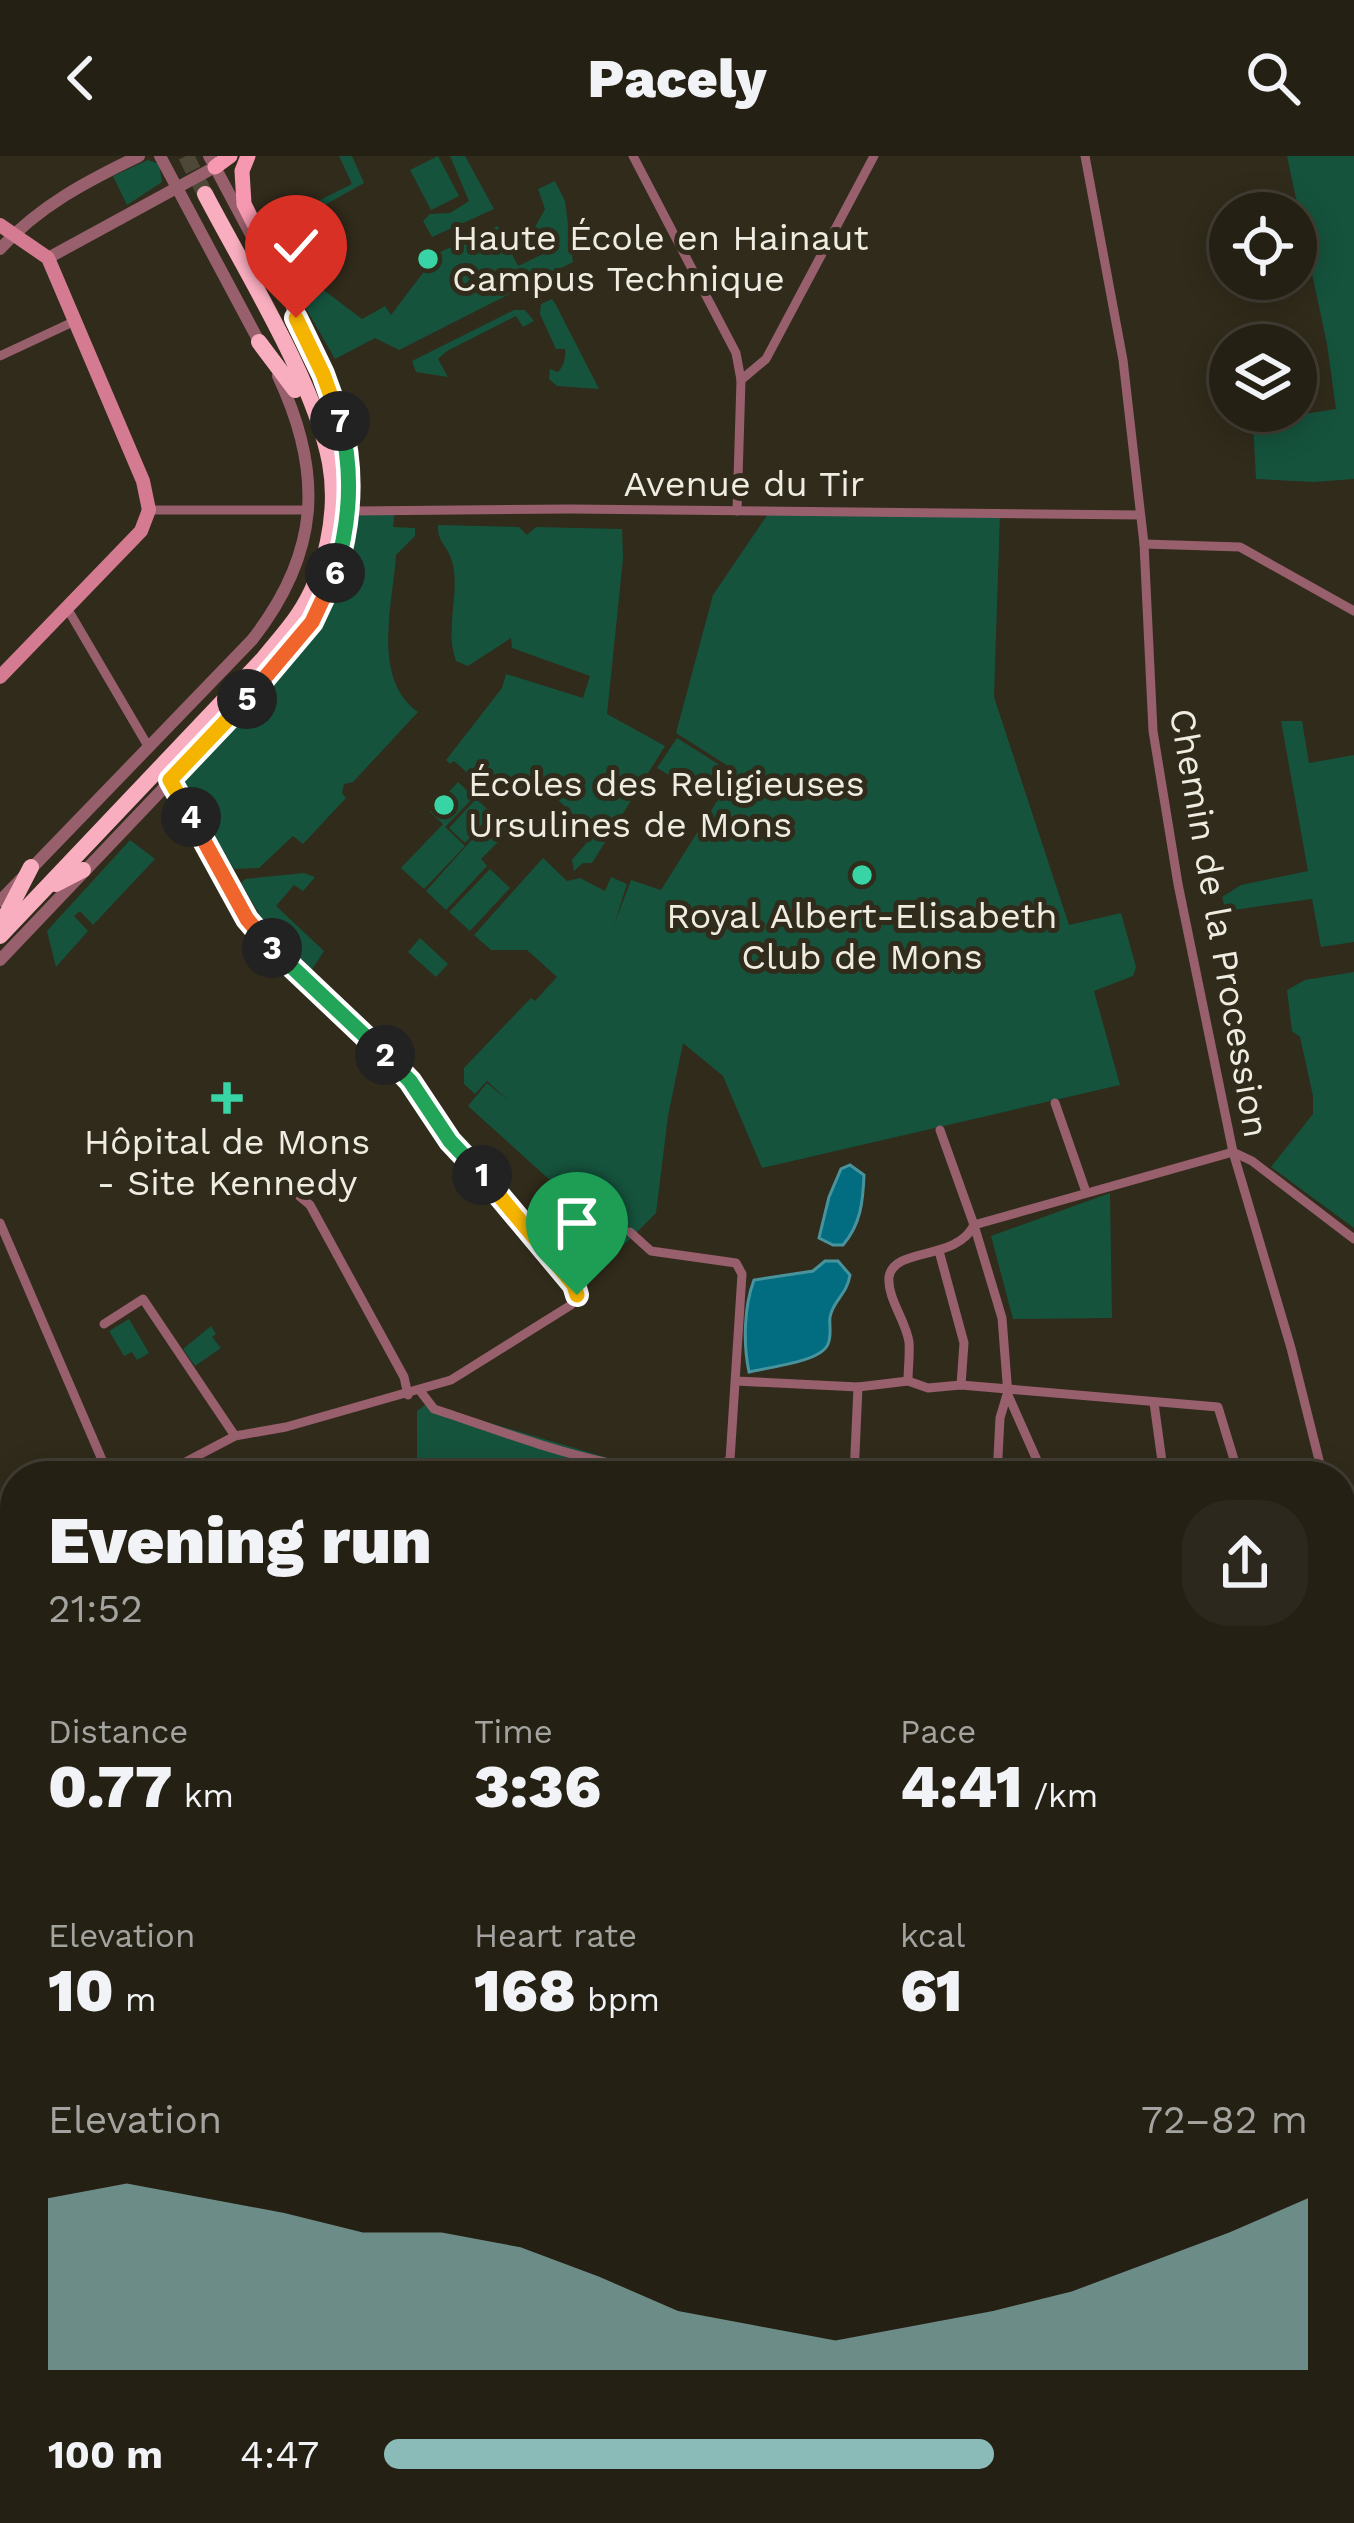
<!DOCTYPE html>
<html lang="en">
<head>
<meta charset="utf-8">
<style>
  :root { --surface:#252014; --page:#2d281d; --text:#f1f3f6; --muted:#a3a3a0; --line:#423e34; --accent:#8bbbb9 }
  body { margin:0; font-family:"Work Sans",sans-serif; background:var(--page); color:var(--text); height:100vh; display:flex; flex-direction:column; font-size:45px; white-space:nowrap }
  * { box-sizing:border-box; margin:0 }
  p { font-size:39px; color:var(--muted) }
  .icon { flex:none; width:66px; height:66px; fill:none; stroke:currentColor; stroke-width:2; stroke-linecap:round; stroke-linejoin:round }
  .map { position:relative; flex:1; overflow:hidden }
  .sheet { position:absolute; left:0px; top:1305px; width:1356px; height:1062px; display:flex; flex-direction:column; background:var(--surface); border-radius:48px 48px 0 0; box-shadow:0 6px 30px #0003,0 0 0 3px var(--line) }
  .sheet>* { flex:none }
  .buttons { position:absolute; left:1209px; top:36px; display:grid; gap:24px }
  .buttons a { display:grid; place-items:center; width:108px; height:108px; border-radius:50%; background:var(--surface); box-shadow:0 6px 30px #0003,0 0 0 3px var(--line); font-size:60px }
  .pin { position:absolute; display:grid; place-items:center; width:102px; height:102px; color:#fff; margin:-123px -51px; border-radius:50% 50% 50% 0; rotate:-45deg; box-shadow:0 0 12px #0007 }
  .pin .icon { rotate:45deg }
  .km { position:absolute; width:60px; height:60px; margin:-30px; border-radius:50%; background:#222; color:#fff; font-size:33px; line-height:60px; text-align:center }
  .round { display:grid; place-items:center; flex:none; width:126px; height:126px; border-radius:48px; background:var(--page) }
  .headline { display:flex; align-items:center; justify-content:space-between; height:204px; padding:0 48px }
  h1 { font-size:66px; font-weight:800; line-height:90px }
  .stats { display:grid; grid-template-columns:repeat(3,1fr); gap:18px; height:204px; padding:12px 48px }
  .stats div { display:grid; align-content:center }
  .stats b { font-size:60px; font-weight:800 }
  .stats small { font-size:33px; font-weight:400 }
  .stats p { font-size:33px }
  .chart { height:336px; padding:24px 48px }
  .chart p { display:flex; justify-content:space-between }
  .chart svg { width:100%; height:216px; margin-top:12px; fill:var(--accent); opacity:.7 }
  ul { padding:0 48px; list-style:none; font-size:39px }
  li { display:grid; grid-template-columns:192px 144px 1fr; align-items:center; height:90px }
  li i { height:30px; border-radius:15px; background:var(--accent) }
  header { display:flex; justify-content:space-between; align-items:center; height:156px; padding:0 48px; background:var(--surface); font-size:54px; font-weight:800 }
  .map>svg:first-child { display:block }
  .green { fill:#15533d }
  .water { fill:#026d80; stroke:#49939d; stroke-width:3 }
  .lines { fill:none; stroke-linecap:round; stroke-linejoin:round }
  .trunk-tunnel { stroke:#4e4839; stroke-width:16; stroke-dasharray:16 8; stroke-linecap:butt }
  .minor { stroke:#985f6d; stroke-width:9 }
  .tertiary { stroke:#985f6d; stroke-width:12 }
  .secondary { stroke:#d57b91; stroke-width:14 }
  .primary { stroke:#f699b0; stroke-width:15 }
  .trunk { stroke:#f9aec0; stroke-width:16 }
  .split-1-casing { stroke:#fff; stroke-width:24 }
  .split-2-casing { stroke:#fff; stroke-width:24 }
  .split-3-casing { stroke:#fff; stroke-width:24 }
  .split-4-casing { stroke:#fff; stroke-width:24 }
  .split-5-casing { stroke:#fff; stroke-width:24 }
  .split-6-casing { stroke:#fff; stroke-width:24 }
  .split-7-casing { stroke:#fff; stroke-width:24 }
  .split-8-casing { stroke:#fff; stroke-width:24 }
  .split-1 { stroke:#f5b400; stroke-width:15 }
  .split-2 { stroke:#22a559; stroke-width:15 }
  .split-3 { stroke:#22a559; stroke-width:15 }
  .split-4 { stroke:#f0652b; stroke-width:15 }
  .split-5 { stroke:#f5b400; stroke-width:15 }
  .split-6 { stroke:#f0652b; stroke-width:15 }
  .split-7 { stroke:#22a559; stroke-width:15 }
  .split-8 { stroke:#f5b400; stroke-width:15 }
  .poi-dot { fill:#39d4a5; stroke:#312b1b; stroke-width:4.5 }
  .labels { text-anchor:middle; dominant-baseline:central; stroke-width:10; stroke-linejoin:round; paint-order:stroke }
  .poi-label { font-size:36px; fill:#efece2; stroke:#312b1b; text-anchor:start }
  .street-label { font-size:36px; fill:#efece2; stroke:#312b1b }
</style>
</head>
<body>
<header><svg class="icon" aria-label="back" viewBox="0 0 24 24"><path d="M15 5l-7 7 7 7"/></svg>Pacely<svg class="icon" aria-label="search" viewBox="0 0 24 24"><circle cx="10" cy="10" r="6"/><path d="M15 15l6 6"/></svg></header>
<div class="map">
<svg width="1354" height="2367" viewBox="0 0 1354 2367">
  <rect width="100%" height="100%" fill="#312b1b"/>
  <g class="green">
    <path d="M339,0h13l12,27 -82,46 27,50 53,40 23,-13 6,9 47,-62 60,-27 20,40 25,-12 -9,-25 11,-20 -7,-20 17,-8 10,20 8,61 -174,88 -24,-12 -40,21c-19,-35 -60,-97 -61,-136l78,-39z"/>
    <polygon points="438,0 459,40 431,54 410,14"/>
    <polygon points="450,0 465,0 494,53 432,81 423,65 430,58 450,57 469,45"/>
    <polygon points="1287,0 1354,0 1354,323 1314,326 1256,323 1253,266 1336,253 1327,188"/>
    <polygon points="148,4 159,8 162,26 127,49 113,20"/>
    <path d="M552,143l4,6 43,84 -42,-3 -8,-7 1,-10 8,3c6,-6 8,-15 7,-23h-9l-16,-35 1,-10z"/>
    <polygon points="514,154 525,154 534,165 523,171 516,160 447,195 438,203 448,221 416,216 412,205"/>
    <path d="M354,355h41l-2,16 22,1v8l-19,19c-3,49 -25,124 22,157l-65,70 -9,2 -2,9 4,5 -43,46 -10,-8 -34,32 -25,1 -13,-22 -9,9 -39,-71c51,-54 125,-117 157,-184 14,-28 20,-59 24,-90z"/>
    <polygon points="770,355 1000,357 994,541 1069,769 1121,757 1136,811 1133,820 1094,835 1120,929 762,1012 723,920 683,887 668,960 656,1057 623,1090 468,950 487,927 510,946 487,925 475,938 464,928 464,912 527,846 531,842 535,845 557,821 527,794 491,794 474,779 543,702 567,725 580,722 605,735 611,721 627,728 614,769 631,724 661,734 736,615 676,577 713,439"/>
    <path d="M438,369l81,2 8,8 9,-8 86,2 1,30 -16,155 58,32 -73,117h-9l-9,8 -2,-11 22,-26 -55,-52 -18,12 -16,-12 -14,12 -37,-33 -4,3 -4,-4 56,-72 4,-14 77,24 7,-22 -78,-28 -1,-10 -43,28 -12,-5c-12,-33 5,-68 -4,-100 -4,-15 -15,-19 -14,-36z"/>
    <polygon points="1281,565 1302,565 1309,607 1354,599 1354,786 1321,791 1312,743 1226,755 1222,741 1241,729 1308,715"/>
    <polygon points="677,582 726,613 709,643 657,612"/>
    <polygon points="458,626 474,641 445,671 465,690 424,733 401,712 443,668 430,656"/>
    <polygon points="476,643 492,657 465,687 449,672"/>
    <polygon points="494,659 510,674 481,703 487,710 446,754 426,735"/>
    <polygon points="130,684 155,703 93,769 80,755 74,760 88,775 56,811 47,775"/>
    <polygon points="490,713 510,732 470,775 449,756"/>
    <polygon points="304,717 315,721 303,735 294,729 276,750 324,795 311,815 268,773 241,727 245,723"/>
    <polygon points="420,782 448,808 436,821 408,796"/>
    <polygon points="1354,816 1354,1072 1271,1011 1313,958 1313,940 1300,881 1292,875 1287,834 1305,824"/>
    <polygon points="1110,1037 1112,1162 1013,1163 991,1080"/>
    <polygon points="129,1163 149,1197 137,1204 132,1196 124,1200 109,1175"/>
    <polygon points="211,1170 216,1178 212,1181 221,1192 195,1210 183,1193"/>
    <polygon points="426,1248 618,1305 615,1320 417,1320 417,1255"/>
    <polygon points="158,2352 342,2352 350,2367 134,2367"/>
    <polygon points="587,2352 909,2352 911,2367 597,2367"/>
  </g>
  <g class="water">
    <path d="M850,1009l14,10c-1,26 -3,49 -21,70h-10l-14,-7 10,-41 12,-28z"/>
    <path d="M825,1105h13l12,14c-3,20 -17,25 -20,42 -1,9 2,18 -2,27 -7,18 -59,23 -79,28 -6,-28 -5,-66 5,-92l59,-9z"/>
  </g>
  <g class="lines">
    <polyline class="trunk-tunnel" points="186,0 205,38"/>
    <g class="minor">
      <polyline points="633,0 736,197 741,224 737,355"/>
      <polyline points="1085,0 1123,204 1144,388 1153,575 1178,728 1233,996 1291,1192 1323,1320"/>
      <polyline points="0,200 75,165"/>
      <polyline points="741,224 766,203 874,0"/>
      <polyline points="349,351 354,355 571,353 1140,359"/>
      <polyline points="146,354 309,354"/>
      <polyline points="1144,388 1240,391 1354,455"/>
      <polyline points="67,452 148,590"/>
      <polyline points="1055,947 1086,1036"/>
      <polyline points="1233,996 1252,1005 1354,1083"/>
      <polyline points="291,1033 310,1049 404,1221 408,1239"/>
      <polyline points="0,1067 109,1320"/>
      <polyline points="939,1095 964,1187 961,1229"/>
      <polyline points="104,1168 143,1143 235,1280"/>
      <polyline points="736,1225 858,1231 908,1225 928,1232 961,1229 1218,1251 1239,1320"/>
      <path d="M908,1225c0,-12 2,-27 1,-39 -3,-21 -22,-44 -20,-65 5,-31 67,-15 85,-52l-34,-95"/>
      <path d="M421,1236l13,17c73,23 227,88 296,51l12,-186 -6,-11 -85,-12 -21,-19"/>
      <polyline points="1154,1247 1164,1320"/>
      <polyline points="159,1320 235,1280 286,1271 451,1224 571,1149 577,1139 574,1129 532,1081 524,1066 459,996 393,907 255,775 170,624"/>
      <polyline points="854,1320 858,1231"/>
      <polyline points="997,1320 1000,1262 1008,1235"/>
      <polyline points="1044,1320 1008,1239 1002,1162 974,1069 1233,996"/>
      <polyline points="1276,1320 1321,1310"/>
      <polyline points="1341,1394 1354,1461"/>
      <polyline points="0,1425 15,1415"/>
      <polyline points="1341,1759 1354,1736"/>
      <polyline points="0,1765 15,1789"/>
      <polyline points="1341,1838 1354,1838"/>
      <polyline points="1341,2155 1354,2155"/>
      <polyline points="0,2297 15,2283"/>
      <polyline points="394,2352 402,2367"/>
      <polyline points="1238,2367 1245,2352"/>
    </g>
    <g class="tertiary">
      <polyline points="160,0 262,191"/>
      <polyline points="209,0 265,105"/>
      <path d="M0,93c39,-43 87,-68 139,-93"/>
      <polyline points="48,102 215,11"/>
      <path d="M0,745l252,-261c68,-87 72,-166 26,-264"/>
      <polyline points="0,804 276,514 316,460"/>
      <polyline points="0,2123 15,2070"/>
      <polyline points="0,2362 5,2367"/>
      <polyline points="133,2367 158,2352"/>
    </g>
    <g class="secondary">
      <polyline points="0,69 48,102 143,325 149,354 141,375 0,521"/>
      <polyline points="1282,2352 1291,2367"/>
    </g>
    <g class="primary">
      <polyline points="248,0 242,15 244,48 292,143 296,162 323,218 343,274 349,311 349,351 334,421"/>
      <polyline points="215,11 230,0"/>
      <polyline points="0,1726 15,1750"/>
      <polyline points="364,2352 371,2367"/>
    </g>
    <g class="trunk">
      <polyline points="259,186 295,234"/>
      <polyline points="329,271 349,311"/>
      <polyline points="309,463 334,421"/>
      <polyline points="56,728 83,714"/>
      <polyline points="0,771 31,711"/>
      <path d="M0,780l263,-277c12,-15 25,-29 35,-44 28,-41 41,-103 32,-152 -15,-81 -86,-194 -125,-269"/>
    </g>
  </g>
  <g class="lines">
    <defs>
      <polyline id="split-1" points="482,1019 574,1129 577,1139"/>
      <polyline id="split-2" points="385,899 410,925 450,985 482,1019"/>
      <polyline id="split-3" points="272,792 385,899"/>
      <polyline id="split-4" points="191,661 247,763 272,792"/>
      <polyline id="split-5" points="191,661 170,624 247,543"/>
      <polyline id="split-6" points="247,543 312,466 335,417"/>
      <path id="split-7" d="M335,417c15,-50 19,-101 5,-152"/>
      <polyline id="split-8" points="296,162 323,218 340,265"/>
    </defs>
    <use href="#split-1" class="split-1-casing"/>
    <use href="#split-2" class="split-2-casing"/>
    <use href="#split-3" class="split-3-casing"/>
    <use href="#split-4" class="split-4-casing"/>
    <use href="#split-5" class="split-5-casing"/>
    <use href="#split-6" class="split-6-casing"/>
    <use href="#split-7" class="split-7-casing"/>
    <use href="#split-8" class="split-8-casing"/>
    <use href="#split-1" class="split-1"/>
    <use href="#split-2" class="split-2"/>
    <use href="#split-3" class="split-3"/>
    <use href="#split-4" class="split-4"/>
    <use href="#split-5" class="split-5"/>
    <use href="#split-6" class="split-6"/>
    <use href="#split-7" class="split-7"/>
    <use href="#split-8" class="split-8"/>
  </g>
  <g class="poi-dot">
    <circle cx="428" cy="103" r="12"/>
    <circle cx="444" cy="649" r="12"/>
    <circle cx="862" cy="719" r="12"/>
    <path d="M221 924h12v12h12v12h-12v12h-12v-12h-12v-12h12z"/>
  </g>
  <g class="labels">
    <g class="poi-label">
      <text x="452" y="82">Haute École en Hainaut<tspan x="452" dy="41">Campus Technique</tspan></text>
      <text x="468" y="628">Écoles des Religieuses<tspan x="468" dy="41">Ursulines de Mons</tspan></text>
      <text x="862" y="760" text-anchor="middle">Royal Albert-Elisabeth<tspan x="862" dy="41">Club de Mons</tspan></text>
      <text x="227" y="986" text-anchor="middle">Hôpital de Mons<tspan x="227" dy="41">- Site Kennedy</tspan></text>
    </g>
    <g class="street-label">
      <text x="744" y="328">Avenue du Tir</text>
      <text transform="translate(1219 767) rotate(80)">Chemin de la Procession</text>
    </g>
  </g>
</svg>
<div class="buttons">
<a><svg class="icon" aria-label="locate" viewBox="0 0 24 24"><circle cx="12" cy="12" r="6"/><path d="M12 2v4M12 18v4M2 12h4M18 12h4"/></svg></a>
<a><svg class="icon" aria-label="layers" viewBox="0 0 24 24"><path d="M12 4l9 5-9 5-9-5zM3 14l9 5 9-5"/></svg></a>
</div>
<div class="pin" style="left:577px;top:1139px;background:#1e9e55"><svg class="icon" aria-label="arrive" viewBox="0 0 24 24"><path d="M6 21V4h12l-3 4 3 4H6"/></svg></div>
<div class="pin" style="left:296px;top:162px;background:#d93025"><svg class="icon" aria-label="check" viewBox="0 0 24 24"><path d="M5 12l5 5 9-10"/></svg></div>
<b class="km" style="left:482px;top:1019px">1</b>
<b class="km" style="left:385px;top:899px">2</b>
<b class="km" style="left:272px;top:792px">3</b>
<b class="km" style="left:191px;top:661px">4</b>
<b class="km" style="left:247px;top:543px">5</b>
<b class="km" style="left:335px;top:417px">6</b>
<b class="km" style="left:340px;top:265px">7</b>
<section class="sheet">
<div class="headline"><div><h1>Evening run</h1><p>21:52</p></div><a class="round"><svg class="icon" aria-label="share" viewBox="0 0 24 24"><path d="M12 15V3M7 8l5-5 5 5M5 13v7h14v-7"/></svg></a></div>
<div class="stats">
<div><p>Distance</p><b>0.77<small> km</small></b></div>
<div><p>Time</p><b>3:36</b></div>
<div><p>Pace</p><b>4:41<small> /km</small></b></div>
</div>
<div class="stats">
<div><p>Elevation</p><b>10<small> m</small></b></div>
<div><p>Heart rate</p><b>168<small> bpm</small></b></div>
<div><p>kcal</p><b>61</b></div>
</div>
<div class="chart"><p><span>Elevation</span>72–82 m</p>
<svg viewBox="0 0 160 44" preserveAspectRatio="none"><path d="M0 44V9L10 6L20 9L30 12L40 16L50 16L60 19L70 25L80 32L90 35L100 38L110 35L120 32L130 28L140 22L150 16L160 9V44z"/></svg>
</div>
<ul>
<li><b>100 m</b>4:47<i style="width:66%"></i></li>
</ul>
</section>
</div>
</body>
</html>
